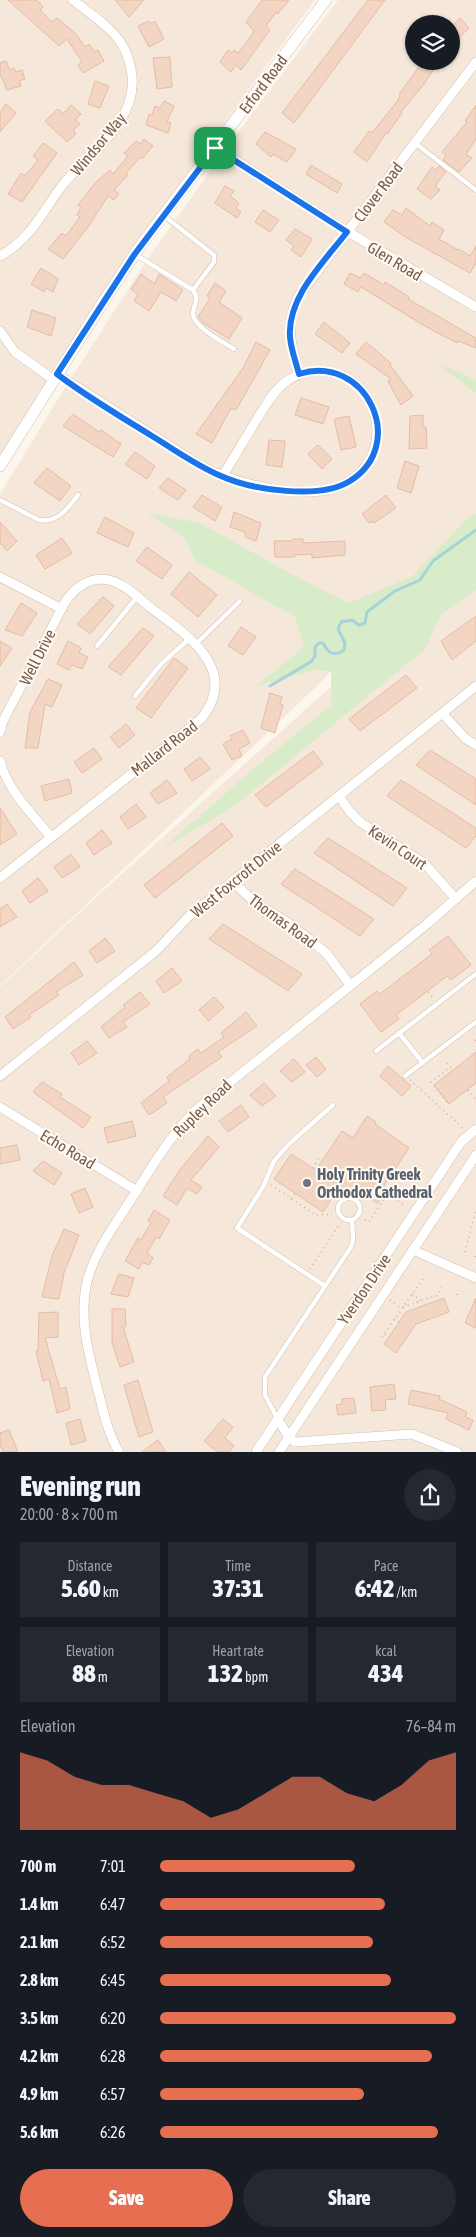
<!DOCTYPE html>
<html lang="en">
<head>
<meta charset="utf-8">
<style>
  :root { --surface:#171b24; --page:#242831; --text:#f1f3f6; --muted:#9ea1a6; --accent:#e76f51 }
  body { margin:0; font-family:"Asap Condensed",sans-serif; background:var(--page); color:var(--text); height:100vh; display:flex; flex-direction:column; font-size:19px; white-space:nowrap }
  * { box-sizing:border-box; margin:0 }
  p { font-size:16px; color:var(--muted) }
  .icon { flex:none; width:28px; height:28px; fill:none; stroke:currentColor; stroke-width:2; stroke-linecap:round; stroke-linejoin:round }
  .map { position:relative; height:1452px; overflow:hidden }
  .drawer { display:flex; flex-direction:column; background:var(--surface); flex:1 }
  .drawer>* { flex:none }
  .tools { position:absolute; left:405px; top:15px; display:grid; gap:10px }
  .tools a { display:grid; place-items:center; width:55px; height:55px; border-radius:50%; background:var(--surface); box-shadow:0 1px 4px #0004; font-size:25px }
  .pin { position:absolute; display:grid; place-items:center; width:42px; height:42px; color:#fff; margin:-21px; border-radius:10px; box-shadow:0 2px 8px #0006 }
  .round { display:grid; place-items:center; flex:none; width:52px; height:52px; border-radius:26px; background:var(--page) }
  .head { display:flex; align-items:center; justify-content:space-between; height:85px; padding:0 20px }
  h1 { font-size:28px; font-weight:800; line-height:38px }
  .figures { display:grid; grid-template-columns:repeat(3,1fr); gap:8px; height:85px; padding:5px 20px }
  .figures div { display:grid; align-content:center; border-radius:0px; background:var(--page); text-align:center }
  .figures b { font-size:25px; font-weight:800 }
  .figures small { font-size:14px; font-weight:400 }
  .figures p { font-size:14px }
  .chart { height:140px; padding:10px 20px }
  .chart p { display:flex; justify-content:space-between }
  .chart svg { width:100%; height:90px; margin-top:5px; fill:var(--accent); opacity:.7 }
  .button { display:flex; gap:10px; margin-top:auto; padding:10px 20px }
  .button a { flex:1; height:58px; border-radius:30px; background:var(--accent); color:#fff; font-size:20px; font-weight:800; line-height:58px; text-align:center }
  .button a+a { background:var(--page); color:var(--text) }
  ul { padding:0 20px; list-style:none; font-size:16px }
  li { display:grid; grid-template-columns:80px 60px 1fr; align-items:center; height:38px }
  li i { height:12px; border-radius:6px; background:var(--accent) }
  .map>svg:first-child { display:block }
  .residential { fill:#f5e8da; fill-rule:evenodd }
  .green { fill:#d8ecc9 }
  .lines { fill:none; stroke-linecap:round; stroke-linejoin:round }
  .stream { stroke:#a5d3da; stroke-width:3 }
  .building { fill:#f3d5c3; stroke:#e6bba3 }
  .service-casing { stroke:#d1beb0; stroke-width:5.5 }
  .minor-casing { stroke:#d1beb0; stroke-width:10 }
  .tertiary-casing { stroke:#d1beb0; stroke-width:12 }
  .path { stroke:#d9b8a5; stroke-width:2; stroke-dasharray:1 4; stroke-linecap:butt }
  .service { stroke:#fff; stroke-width:4.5 }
  .minor { stroke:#fff; stroke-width:9 }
  .tertiary { stroke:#fff; stroke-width:11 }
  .route-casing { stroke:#fff; stroke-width:10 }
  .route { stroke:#1a73e8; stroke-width:6 }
  .worship-dot { fill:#6b7280; stroke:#fffaf3; stroke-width:2 }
  .labels { text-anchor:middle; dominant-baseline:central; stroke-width:4; stroke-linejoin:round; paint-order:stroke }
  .street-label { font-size:16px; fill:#7a5c4d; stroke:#fffaf3 }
  .worship-label { font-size:16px; font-weight:bold; fill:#5b616d; stroke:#fffaf3; text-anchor:start }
</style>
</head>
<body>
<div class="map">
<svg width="476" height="1452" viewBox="0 0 476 1452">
  <rect width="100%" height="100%" fill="#fdf6ec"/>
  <g class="residential">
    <polygon points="0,0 315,0 164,205 0,461"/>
    <path d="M338,0h138v516l-158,169 -318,301v-492l58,-95 88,-138 84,-118zM414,24h37v37h-37z"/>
    <polygon points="476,557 476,1452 0,1452 0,987 105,889"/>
  </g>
  <g class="green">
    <polygon points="435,362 476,380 476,393"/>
    <polygon points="147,513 200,523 304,581 349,603 413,576 465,520 476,513 476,590 441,615 425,649 236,805 161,850 253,769 331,705 331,672 317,669 255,687 304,647 295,617 195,560 184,537"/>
  </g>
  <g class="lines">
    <path class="stream" d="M270,686l42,-25 3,-5v-9l4,-4h4c5,10 11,14 21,7l1,-7 -7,-14 3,-7 11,-2 7,5 6,-2 2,-11 28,-21 25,-11 13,-19 43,-31"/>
  </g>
  <g class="building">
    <polygon points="8,0 37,0 43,7 40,10 52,22 57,18 76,34 85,47 89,44 95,52 98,50 104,61 83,73 78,65 82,62 67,39 59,46"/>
    <polygon points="115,0 144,0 129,17"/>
    <polygon points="262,0 289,0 278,14 276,12 266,26 270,30 241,70 236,65 231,72 220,62 228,50 232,53 234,50 238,53 247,42 254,31 246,22"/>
    <polygon points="368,0 385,0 294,123 282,113"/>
    <polygon points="460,18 469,28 451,45 451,27"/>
    <polygon points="149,21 150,24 155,21 164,39 149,47 138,26"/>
    <polygon points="170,57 172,87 157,89 153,58"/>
    <polygon points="6,61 10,70 14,68 16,72 22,70 25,79 19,81 21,86 7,90 0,74 0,63"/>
    <polygon points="423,61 439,61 424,84 401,112 402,113 387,134 386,133 367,162 354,152 369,131 372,133 399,99 400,93"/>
    <polygon points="95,81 109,86 100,108 88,104"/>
    <polygon points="164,101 174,106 167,122 171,123 168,133 146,125 149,114 152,115 155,106 160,108"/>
    <polygon points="6,104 16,113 0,132 0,113"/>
    <polygon points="71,105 81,114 75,120 80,124 73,130 76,134 67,142 45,121 58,109 63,114"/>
    <polygon points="476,105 476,139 466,154 472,158 459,172 443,160 446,155 442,152 467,122 465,121"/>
    <polygon points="265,132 296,149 287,162 273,154 271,157 256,144"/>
    <polygon points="144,139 153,146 142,159 140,157 126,173 128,175 114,190 119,194 114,200 108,196 88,227 63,259 48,249 62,233 66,236 80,217 77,215 81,207 78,205 96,182 110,170 113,174 128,156 124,153 136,141 140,144"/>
    <polygon points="43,143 57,153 22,202 8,194 21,173 25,176 38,160 33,156"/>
    <polygon points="311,165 342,184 337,193 306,174"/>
    <polygon points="439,166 446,172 435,186 440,190 431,199 417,189 432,167 436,170"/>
    <polygon points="225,186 234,191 230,196 239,203 236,208 241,212 237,218 215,203"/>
    <polygon points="406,208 430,226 432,222 444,230 439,239 458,250 459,249 470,256 476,246 476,263 470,273 407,238 384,222 393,210 402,215"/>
    <polygon points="263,210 279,220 270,232 255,222"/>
    <polygon points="295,229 312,239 301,257 291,250 294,246 286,240"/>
    <polygon points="41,268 58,279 53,292 46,288 44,292 31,284"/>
    <polygon points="350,273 360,278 364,273 384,285 385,282 409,297 408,299 476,338 476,348 458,341 457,343 423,325 361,287 358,292 344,284"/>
    <polygon points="141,274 155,284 159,274 183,290 176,301 161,292 149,311 134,301 138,295 131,289"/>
    <polygon points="215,283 226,291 219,302 242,318 229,339 203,323 198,317 210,298 207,296"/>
    <polygon points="32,310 56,318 51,336 27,327"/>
    <polygon points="324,322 350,343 342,353 315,334"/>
    <polygon points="256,342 270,350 236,410 231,408 212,443 196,434 243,368"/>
    <polygon points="366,342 391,363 390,365 413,396 401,405 388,381 391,379 356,354"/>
    <polygon points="301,398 329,407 323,424 295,415"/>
    <polygon points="73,414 99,432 101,430 121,444 113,457 63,426"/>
    <polygon points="423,415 423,427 426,427 427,448 409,449 410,416"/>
    <polygon points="349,416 356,447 341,450 334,419"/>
    <polygon points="269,440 285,441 282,467 266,465"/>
    <polygon points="318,445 332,459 322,469 308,454"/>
    <polygon points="135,452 155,466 147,479 125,464"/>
    <polygon points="405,461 419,466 411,493 397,488"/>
    <polygon points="47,468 71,486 60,501 34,483"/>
    <polygon points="168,478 186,490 178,500 159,488"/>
    <polygon points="202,495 222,507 215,521 193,507"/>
    <polygon points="386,495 396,508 374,523 373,521 369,523 362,514"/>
    <polygon points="234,512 261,523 256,541 245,537 245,532 230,527"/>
    <polygon points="105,517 134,533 128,547 97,533"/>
    <polygon points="0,522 17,541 7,551 0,543"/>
    <polygon points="62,538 72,553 45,569 36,555"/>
    <polygon points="293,539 303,539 303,543 345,541 345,555 312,558 312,554 294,555 295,557 275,557 274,541 292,541"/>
    <polygon points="147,547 172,565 162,579 136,561"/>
    <polygon points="189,572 217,595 198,617 171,594"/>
    <polygon points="103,597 114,606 90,634 77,624"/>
    <polygon points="21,603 37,613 22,636 5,630"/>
    <polygon points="476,616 476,641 452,660 441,641"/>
    <polygon points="241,627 256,637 243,655 228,646"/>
    <polygon points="143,628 154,636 121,675 108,667"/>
    <polygon points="0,641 12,648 0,666"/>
    <polygon points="68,641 81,648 79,653 88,657 82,669 72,665 69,670 57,664"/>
    <polygon points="174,658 188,668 151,718 136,708"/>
    <polygon points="406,675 417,688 360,731 349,719"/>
    <polygon points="48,679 62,685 52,707 45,704 38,748 25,748 30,712"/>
    <polygon points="270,693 282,697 280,704 283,705 275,733 261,728"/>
    <polygon points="126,724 135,735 119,748 110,737"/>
    <polygon points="243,730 250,743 239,749 242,756 232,760 223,744 232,739 230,736"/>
    <polygon points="94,748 102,759 82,773 74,762"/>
    <polygon points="430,750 476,779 476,805 416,765"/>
    <polygon points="313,751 323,764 266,807 255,795"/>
    <polygon points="200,757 210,769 192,781 184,769"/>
    <polygon points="69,779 72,793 45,801 41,786"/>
    <polygon points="167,780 177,793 158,804 150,793"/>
    <polygon points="401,780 476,828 476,836 466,848 387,796"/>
    <polygon points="136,804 146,817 128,829 120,817"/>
    <polygon points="0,808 17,834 0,845"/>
    <polygon points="222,823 233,836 155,898 144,885"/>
    <polygon points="102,830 112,843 94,855 86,843"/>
    <polygon points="328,838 407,888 393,906 314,853"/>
    <polygon points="71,854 80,867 62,878 54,867"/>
    <polygon points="295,869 374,919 360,936 281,884"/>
    <polygon points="38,878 48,891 30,903 22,891"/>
    <polygon points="7,904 17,917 0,927 0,909"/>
    <polygon points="223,924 302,974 288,991 209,939"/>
    <polygon points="448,936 471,965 451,980 447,976 396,1015 399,1019 381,1032 360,1004 377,991 380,994 432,954 429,950"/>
    <polygon points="105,938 115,951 97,963 89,951"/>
    <polygon points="74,962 83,975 56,992 59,995 29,1015 31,1017 13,1029 5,1017"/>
    <polygon points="172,968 182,981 164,993 156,981"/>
    <polygon points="140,992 150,1004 123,1022 127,1027 109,1038 101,1027 125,1007 123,1005"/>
    <polygon points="214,997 224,1007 209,1021 199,1010"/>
    <polygon points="246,1012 257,1026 218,1052 222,1057 163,1097 167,1103 149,1115 141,1103 169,1081 167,1077 190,1059 189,1056 198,1049 201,1053 224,1037 221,1033"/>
    <polygon points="87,1041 97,1053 79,1065 71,1053"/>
    <polygon points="476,1052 476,1083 449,1104 434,1085"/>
    <polygon points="316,1057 326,1069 317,1077 306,1065"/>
    <polygon points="294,1059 305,1072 292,1082 280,1071"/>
    <polygon points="388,1066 411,1086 402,1096 380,1076"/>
    <polygon points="42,1082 62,1094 60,1097 91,1117 83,1128 33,1092"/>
    <polygon points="264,1083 276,1096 262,1106 250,1095"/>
    <polygon points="241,1105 249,1117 228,1132 219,1121"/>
    <polygon points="367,1116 376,1122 375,1124 409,1148 381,1190 384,1193 377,1203 366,1196 364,1199 346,1187 345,1190 340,1186 323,1212 274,1179 291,1154 316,1170 342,1131 353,1138"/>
    <polygon points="132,1121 136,1136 108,1143 104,1128"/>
    <polygon points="208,1136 219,1147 191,1180 202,1187 197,1194 187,1188 177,1205 163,1196 181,1168"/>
    <polygon points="17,1145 20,1160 0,1164 0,1148"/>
    <polygon points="43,1161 62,1173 54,1185 33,1171"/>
    <polygon points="85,1188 93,1207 79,1213 71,1194"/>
    <polygon points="154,1210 170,1220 159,1239 156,1237 147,1253 153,1258 149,1265 142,1262 139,1269 125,1261 138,1238 141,1240 151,1223 148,1221"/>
    <polygon points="64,1229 79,1235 64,1273 59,1299 42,1297 52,1256"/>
    <polygon points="119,1274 134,1278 128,1297 111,1294"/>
    <polygon points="444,1298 449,1312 416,1324 396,1353 384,1344 406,1312"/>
    <polygon points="476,1298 476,1328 465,1323"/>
    <polygon points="112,1309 125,1309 126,1326 123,1327 134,1362 120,1367 112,1342"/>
    <polygon points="58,1312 58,1337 45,1338 60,1389 66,1387 70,1409 57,1413 49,1379 43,1381 36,1351 38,1351 39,1313"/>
    <polygon points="138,1380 153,1432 139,1437 124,1385"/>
    <polygon points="394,1384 396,1399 385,1400 386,1410 372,1411 370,1387"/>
    <polygon points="411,1390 440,1396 439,1399 467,1412 465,1417 473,1420 469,1430 446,1419 448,1413 408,1404"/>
    <polygon points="354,1398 356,1413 338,1415 336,1405 342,1404 342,1399"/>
    <polygon points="80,1419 86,1441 71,1445 66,1423"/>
    <polygon points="223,1419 233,1427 225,1438 234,1446 229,1452 217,1452 204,1441"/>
    <polygon points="9,1430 18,1452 3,1452 0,1444 0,1433"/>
    <polygon points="158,1440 166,1452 142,1452"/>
  </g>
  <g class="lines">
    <defs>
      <g id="service">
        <polyline points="415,143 476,190"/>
        <polyline points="163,215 214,255 214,262 193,290"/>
        <path d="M136,255l57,35c7,10 1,12 0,23 -1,13 30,29 41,36"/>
        <path d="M0,500l39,20c19,3 28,-11 39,-25"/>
        <polyline points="196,644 240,601"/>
        <polyline points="97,646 137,597"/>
        <polyline points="135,696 161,664 189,639"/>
        <polyline points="399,1033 422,1062"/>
        <polyline points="376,1051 476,974"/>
        <polyline points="405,1076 476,1022"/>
        <circle cx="349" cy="1209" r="11"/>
        <polyline points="325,1286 237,1228 263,1187 274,1161 289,1144 333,1105"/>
        <polyline points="278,1420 265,1395 265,1377 351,1247 353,1240 352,1220"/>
      </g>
      <g id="minor">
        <polyline points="215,147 333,223 476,307"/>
        <path d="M0,256c33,-18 43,-47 65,-74 29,-33 76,-64 66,-113 -2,-10 -6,-21 -12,-29 -12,-16 -30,-27 -46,-40"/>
        <polyline points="0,331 15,352 54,380"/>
        <path d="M57,374l144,92c35,18 102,35 139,20 52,-21 48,-97 -5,-113 -19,-5 -38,-1 -53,12 -11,9 -17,22 -25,34 -11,19 -23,38 -35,58"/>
        <path d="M299,374c-8,-27 -14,-50 -1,-77l178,-235"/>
        <polyline points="0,577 62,609"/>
        <polyline points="443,714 466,739 476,745"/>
        <path d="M0,732l3,-11 62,-119c8,-12 21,-23 37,-23 20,1 35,18 49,29 36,27 89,61 51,110l-202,160"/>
        <path d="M0,761c8,30 32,53 51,76"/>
        <polyline points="339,796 350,812 360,822 424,863 456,899"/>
        <polyline points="232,881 252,900 290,924 313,942 327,954 350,985"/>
        <polyline points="0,1076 156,951 189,916 476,686"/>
        <polyline points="0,1107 137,1191"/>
        <polyline points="413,1250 476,1278"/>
        <polyline points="278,1420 289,1437 295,1442 412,1434 457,1452"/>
        <path d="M119,1452c-11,-18 -15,-38 -20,-58 -9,-35 -20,-71 -13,-108 7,-33 30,-63 48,-91 19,-30 37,-61 63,-86l230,-185 49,-43"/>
        <polyline points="256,1452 461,1142 476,1129"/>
        <polyline points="279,1452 476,1155"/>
      </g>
      <polyline id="tertiary" points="0,466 103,302 143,242 326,0"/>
    </defs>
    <use href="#service" class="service-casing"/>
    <use href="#minor" class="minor-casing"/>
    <use href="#tertiary" class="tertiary-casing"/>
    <g class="path">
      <polyline points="428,992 433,998"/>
      <polyline points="475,1040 476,1042"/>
      <polyline points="447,1063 453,1070"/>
      <polyline points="410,1080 464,1129"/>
      <polyline points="468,1090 476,1100"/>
      <polyline points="447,1102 431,1082 450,1067"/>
      <polyline points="313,1168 320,1156"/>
      <polyline points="271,1185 316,1215 332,1214"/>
      <polyline points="381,1190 406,1206"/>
      <polyline points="359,1191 357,1195 360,1197 362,1193"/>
      <polyline points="332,1198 334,1199"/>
      <polyline points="291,1199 295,1193"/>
      <polyline points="365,1220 369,1222 387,1194"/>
      <polyline points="465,1252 476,1210"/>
      <polyline points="475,1257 476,1254"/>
      <polyline points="310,1269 339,1225"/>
      <polyline points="412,1294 422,1301"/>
      <polyline points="457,1295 458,1291"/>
      <polyline points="390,1300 402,1309"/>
      <polyline points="417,1302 419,1307"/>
      <polyline points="403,1307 438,1295 441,1287"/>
      <polyline points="394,1319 399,1322"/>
      <polyline points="385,1334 389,1337"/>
      <polyline points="382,1337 425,1276"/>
    </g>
    <use href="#service" class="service"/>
    <use href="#minor" class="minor"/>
    <use href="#tertiary" class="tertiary"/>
  </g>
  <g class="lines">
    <defs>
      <path id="route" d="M215,148l132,84c-23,30 -60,65 -57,105 1,13 6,25 9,37 67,-21 110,70 51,107 -30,19 -98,9 -129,-5 -24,-10 -46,-26 -69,-40 -32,-20 -65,-39 -95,-62l77,-119z"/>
    </defs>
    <use href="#route" class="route-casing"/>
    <use href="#route" class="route"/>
  </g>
  <circle class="worship-dot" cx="307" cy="1183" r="5"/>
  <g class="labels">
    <g class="street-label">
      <text transform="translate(263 84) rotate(-53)">Erford Road</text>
      <text transform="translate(98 144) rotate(-50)">Windsor Way</text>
      <text transform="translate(378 192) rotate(-53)">Clover Road</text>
      <text transform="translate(395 261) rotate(31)">Glen Road</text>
      <text transform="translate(37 657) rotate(-63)">Well Drive</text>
      <text transform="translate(164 748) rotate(-38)">Mallard Road</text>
      <text transform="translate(398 847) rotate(34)">Kevin Court</text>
      <text transform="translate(236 879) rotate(-39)">West Foxcroft Drive</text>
      <text transform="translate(283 921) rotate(36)">Thomas Road</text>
      <text transform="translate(202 1108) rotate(-44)">Rupley Road</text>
      <text transform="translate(68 1149) rotate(31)">Echo Road</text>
      <text transform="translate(364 1289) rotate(-56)">Yverdon Drive</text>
    </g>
    <g class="worship-label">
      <text x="317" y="1174">Holy Trinity Greek<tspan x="317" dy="18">Orthodox Cathedral</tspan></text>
    </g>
  </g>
</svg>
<div class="tools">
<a><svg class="icon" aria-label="layers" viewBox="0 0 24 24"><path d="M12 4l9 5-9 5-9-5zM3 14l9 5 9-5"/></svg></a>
</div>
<div class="pin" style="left:215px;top:148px;background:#1e9e55"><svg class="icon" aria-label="arrive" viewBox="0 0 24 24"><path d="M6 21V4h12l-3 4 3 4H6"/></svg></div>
</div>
<section class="drawer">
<div class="head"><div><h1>Evening run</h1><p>20:00 · 8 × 700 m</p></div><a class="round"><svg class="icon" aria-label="share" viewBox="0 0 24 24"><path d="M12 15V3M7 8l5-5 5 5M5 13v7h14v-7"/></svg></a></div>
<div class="figures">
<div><p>Distance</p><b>5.60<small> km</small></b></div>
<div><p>Time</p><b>37:31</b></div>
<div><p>Pace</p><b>6:42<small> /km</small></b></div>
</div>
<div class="figures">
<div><p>Elevation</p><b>88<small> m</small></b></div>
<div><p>Heart rate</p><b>132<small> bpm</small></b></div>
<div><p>kcal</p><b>434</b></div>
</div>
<div class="chart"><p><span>Elevation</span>76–84 m</p>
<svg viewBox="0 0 160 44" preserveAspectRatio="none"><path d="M0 44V6L10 10L20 18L30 22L40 22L50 26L60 30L70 38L80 34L90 26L100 18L110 18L120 26L130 30L140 22L150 10L160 6V44z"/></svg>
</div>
<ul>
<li><b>700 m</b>7:01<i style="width:66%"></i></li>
<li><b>1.4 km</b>6:47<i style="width:76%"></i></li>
<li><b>2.1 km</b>6:52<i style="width:72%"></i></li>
<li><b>2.8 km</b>6:45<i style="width:78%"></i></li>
<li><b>3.5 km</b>6:20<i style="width:100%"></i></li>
<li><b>4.2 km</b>6:28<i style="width:92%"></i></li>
<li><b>4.9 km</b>6:57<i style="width:69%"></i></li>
<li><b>5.6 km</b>6:26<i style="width:94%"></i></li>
</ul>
<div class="button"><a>Save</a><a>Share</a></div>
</section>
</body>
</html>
